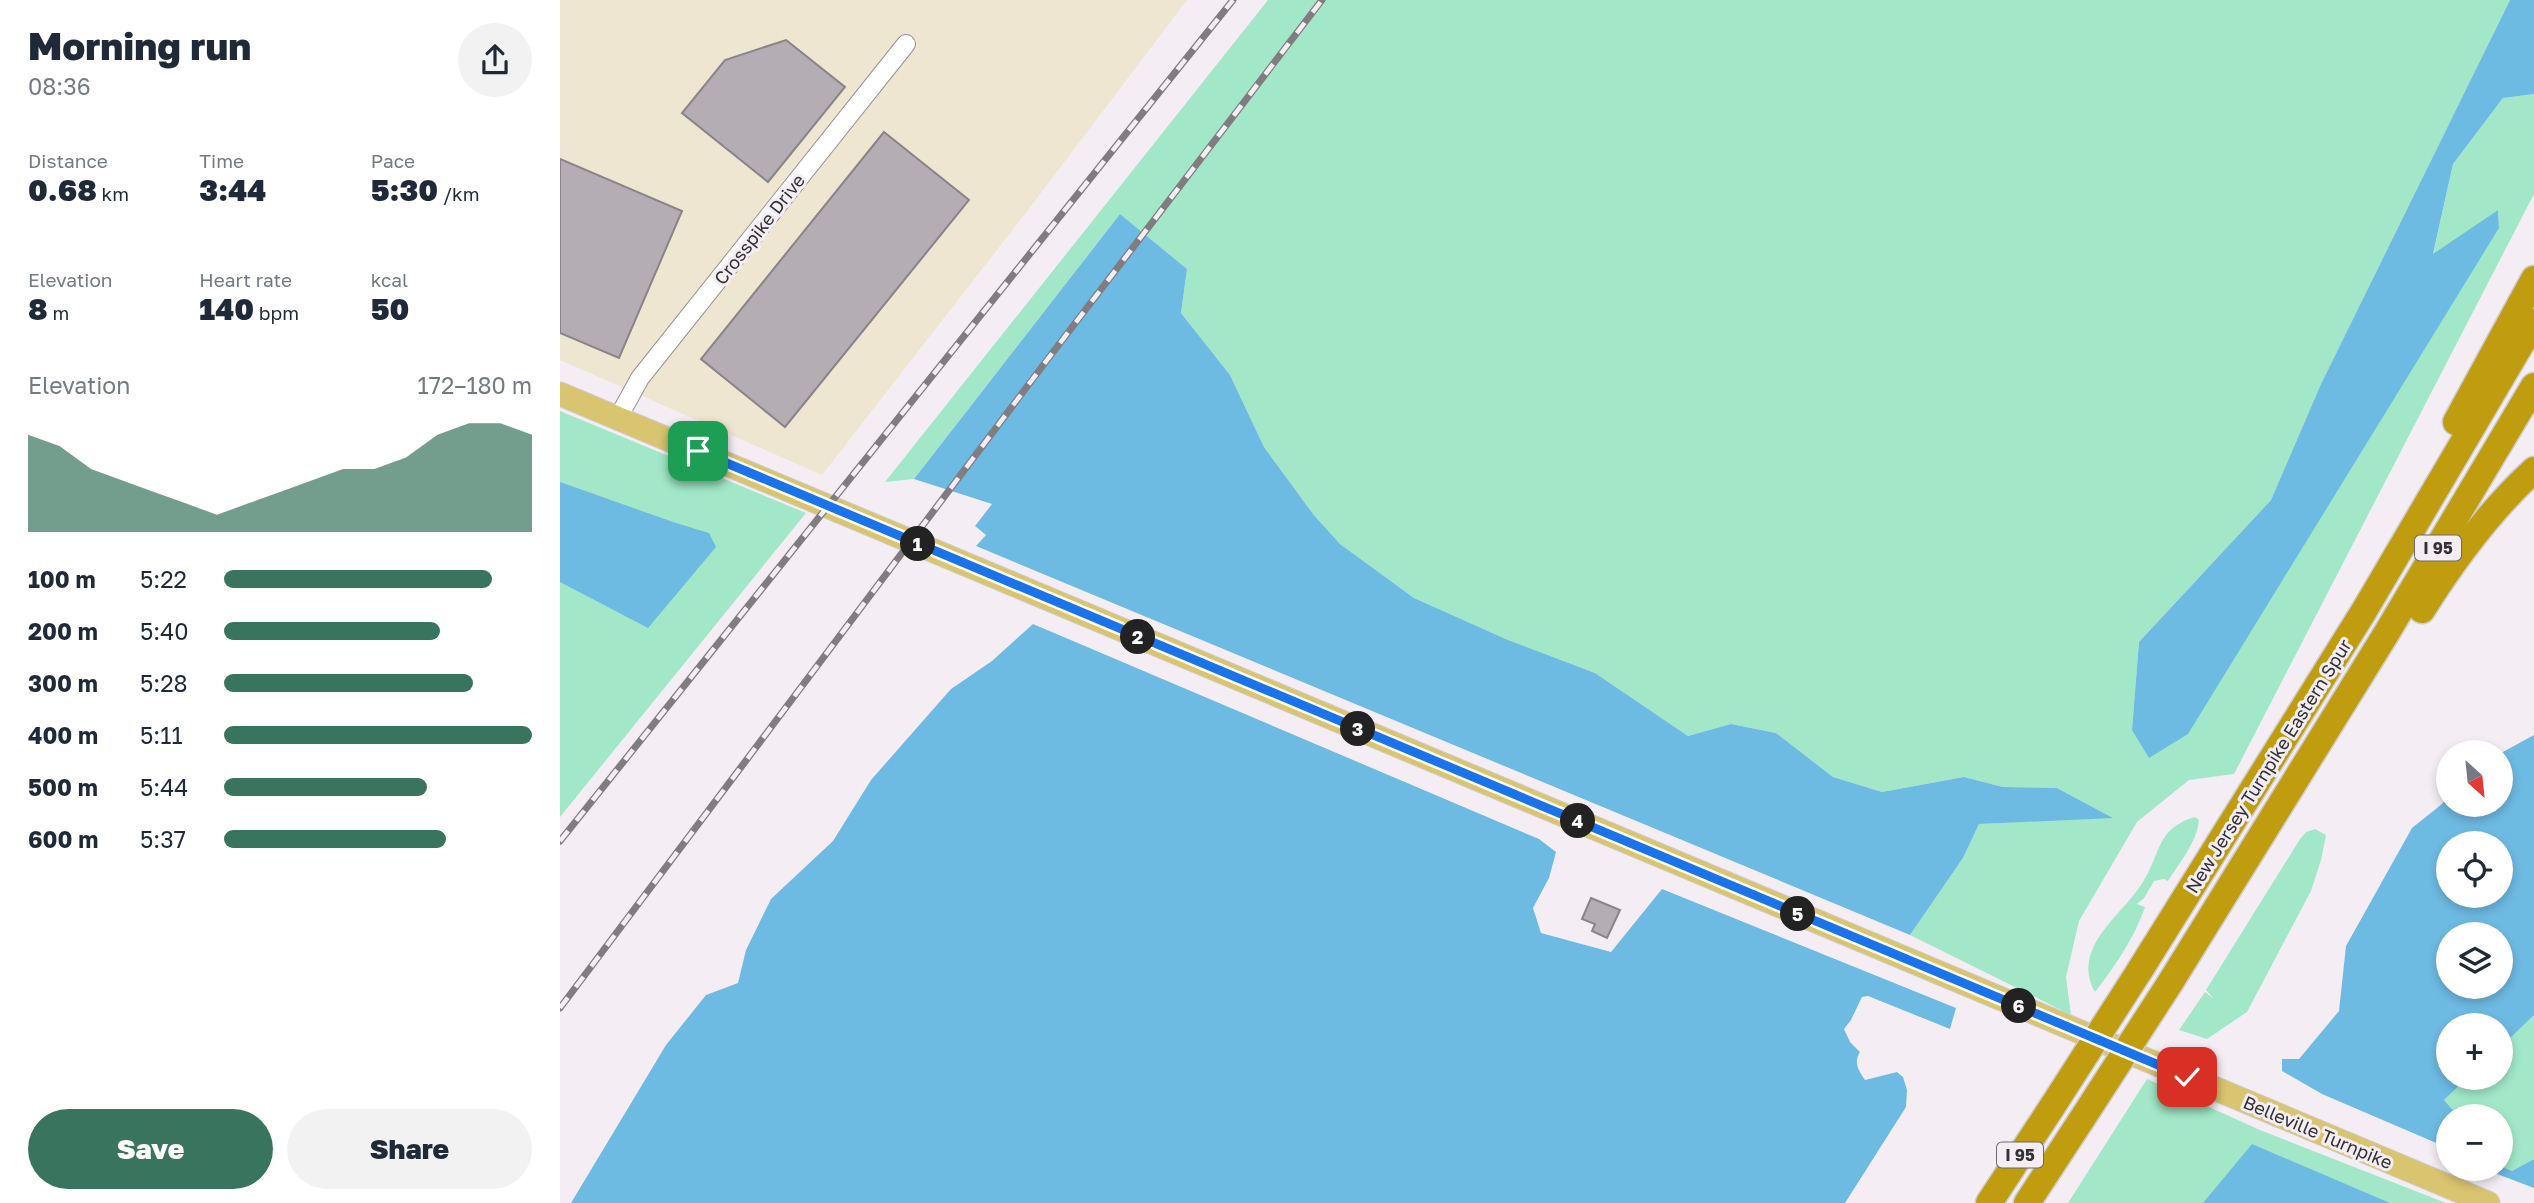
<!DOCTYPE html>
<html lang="en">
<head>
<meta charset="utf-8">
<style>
  :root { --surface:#fff; --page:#f2f2f3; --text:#1f2937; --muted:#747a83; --accent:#39745e }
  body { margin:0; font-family:"Golos Text",sans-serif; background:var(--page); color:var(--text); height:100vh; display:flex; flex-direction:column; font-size:26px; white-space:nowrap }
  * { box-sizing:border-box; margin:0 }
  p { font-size:23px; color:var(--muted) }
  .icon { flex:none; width:38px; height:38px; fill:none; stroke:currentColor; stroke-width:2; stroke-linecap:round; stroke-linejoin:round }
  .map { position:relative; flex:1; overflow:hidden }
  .drawer { display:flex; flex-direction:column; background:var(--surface); width:560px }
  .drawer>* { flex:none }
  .needle { width:46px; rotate:153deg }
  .controls { position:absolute; left:1876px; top:740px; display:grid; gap:14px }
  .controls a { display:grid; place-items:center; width:77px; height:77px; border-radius:50%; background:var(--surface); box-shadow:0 4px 10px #0003; font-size:35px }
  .pin { position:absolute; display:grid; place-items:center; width:60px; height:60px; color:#fff; margin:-30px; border-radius:14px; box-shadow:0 4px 10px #0006 }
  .km { position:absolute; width:35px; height:35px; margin:-18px; border-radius:50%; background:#222; color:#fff; font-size:19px; line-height:35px; text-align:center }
  .round { display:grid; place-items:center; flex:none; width:74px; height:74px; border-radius:37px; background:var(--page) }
  .headline { display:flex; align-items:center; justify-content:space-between; height:119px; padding:0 28px }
  h1 { font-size:38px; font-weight:800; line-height:52px }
  .figures { display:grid; grid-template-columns:repeat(3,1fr); gap:10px; height:119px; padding:7px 28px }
  .figures div { display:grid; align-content:center }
  .figures b { font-size:30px; font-weight:800 }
  .figures small { font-size:19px; font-weight:400 }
  .figures p { font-size:19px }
  .chart { height:196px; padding:14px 28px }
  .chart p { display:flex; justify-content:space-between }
  .chart svg { width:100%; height:126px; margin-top:7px; fill:var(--accent); opacity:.7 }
  .action { display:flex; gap:14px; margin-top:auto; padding:14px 28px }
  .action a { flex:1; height:80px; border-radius:42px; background:var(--accent); color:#fff; font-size:28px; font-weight:800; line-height:80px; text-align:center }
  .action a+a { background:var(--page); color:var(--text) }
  ul { padding:0 28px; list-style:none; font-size:23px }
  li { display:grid; grid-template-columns:112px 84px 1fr; align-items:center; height:52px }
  li i { height:18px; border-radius:9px; background:var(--accent) }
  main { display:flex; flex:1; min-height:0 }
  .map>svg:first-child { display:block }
  .industrial { fill:#eee6d0 }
  .green { fill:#a2e8c8 }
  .water { fill:#6dbae3; fill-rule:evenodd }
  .building { fill:#b4aeb4; stroke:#898489; stroke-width:2 }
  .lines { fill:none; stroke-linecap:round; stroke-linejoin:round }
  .minor-casing { stroke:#969196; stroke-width:20 }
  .major-casing { stroke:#cecdce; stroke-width:25 }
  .highway-casing { stroke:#cecdce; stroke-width:29 }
  .minor { stroke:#fff; stroke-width:18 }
  .major { stroke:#d9c46f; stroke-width:23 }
  .highway { stroke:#bf9d0f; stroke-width:26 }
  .rail-casing { stroke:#807c80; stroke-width:7 }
  .rail { stroke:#f4eef4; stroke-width:4.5; stroke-dasharray:13; stroke-linecap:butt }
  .highway-bridge-casing { stroke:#cecdce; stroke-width:29; stroke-linecap:butt }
  .highway-bridge { stroke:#bf9d0f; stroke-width:26 }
  .route-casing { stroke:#fff; stroke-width:14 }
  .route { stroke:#1a73e8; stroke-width:9 }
  .labels { text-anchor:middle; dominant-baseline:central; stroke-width:6; stroke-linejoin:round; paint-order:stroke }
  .shield { fill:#f4eef4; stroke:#6c696d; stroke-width:2 }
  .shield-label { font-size:16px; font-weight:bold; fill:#323033 }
  .street-label { font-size:18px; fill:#323033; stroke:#f4eef4 }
</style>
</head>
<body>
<main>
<section class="drawer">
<div class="headline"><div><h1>Morning run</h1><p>08:36</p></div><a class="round"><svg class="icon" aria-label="share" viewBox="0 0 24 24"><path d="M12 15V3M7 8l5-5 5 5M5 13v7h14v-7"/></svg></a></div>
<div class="figures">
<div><p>Distance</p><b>0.68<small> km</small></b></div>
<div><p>Time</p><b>3:44</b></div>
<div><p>Pace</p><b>5:30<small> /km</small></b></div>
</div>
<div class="figures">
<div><p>Elevation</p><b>8<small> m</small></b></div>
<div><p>Heart rate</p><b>140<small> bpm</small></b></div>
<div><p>kcal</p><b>50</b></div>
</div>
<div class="chart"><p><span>Elevation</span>172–180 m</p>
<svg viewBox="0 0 160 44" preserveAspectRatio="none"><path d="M0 44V10L10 14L20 22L30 26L40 30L50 34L60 38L70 34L80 30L90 26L100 22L110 22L120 18L130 10L140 6L150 6L160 10V44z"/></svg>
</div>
<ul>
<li><b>100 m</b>5:22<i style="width:87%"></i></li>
<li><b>200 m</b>5:40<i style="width:70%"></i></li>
<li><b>300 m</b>5:28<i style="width:81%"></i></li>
<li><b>400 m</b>5:11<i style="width:100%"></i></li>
<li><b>500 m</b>5:44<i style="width:66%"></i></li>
<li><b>600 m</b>5:37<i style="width:72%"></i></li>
</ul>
<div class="action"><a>Save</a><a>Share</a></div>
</section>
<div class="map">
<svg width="1974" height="1203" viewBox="0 0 1974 1203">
  <rect width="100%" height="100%" fill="#f4eef4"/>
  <polygon class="industrial" points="0,0 627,0 468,210 262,475 0,360"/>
  <g class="green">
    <polygon points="708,0 1950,0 1761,384 1711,500 1579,642 1572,730 1939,228 1938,210 1873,255 1893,164 1943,98 1974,94 1974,194 1674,774 1629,780 1577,822 1519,921 1506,977 1511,1015 1350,935 1403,858 1419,824 1551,817 1497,788 1443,787 1404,777 1322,792 1273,777 1216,733 1171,724 1128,736 1035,673 948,640 854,598 780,544 753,514 704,447 670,375 621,313 627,269 560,214 354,479 325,482"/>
    <polygon points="0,411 246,513 0,817"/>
    <path d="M1635,817l4,3c-2,22 -19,42 -31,61l-4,-2 -10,2 -10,17 -7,6 8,3c-11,32 -30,59 -50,85 -24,-44 25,-75 46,-107 20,-29 14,-57 54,-68z"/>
    <polygon points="1755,829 1766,835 1761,860 1751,891 1687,1012 1647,1039 1619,1030 1645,992 1654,999 1646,990 1740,839 1746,832"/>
    <polygon points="1974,1015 1974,1159 1952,1171 1941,1166 1941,1116 1898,1116 1884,1100 1907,1078 1941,1078 1941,1047"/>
    <polygon points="1587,1079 1700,1130 1886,1203 1508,1203"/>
  </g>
  <g class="water">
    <polygon points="1950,0 1974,0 1974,94 1943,98 1893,164 1873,254 1938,210 1939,228 1628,734 1589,758 1572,730 1579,642 1711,500 1761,384"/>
    <polygon points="560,214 627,269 621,313 670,375 704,447 753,514 780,544 854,598 948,640 1035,673 1128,736 1171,724 1216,733 1273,777 1322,792 1404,777 1443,787 1497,788 1553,818 1419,824 1403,858 1350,935 416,546 426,535 415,526 432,504 354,479"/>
    <polygon points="0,482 113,522 149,533 156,547 88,628 0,582"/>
    <path d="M473,624l506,215 17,13 -7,26 -16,30 8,25 70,19 51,-63 294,119 -6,21 -82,-33 -6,1 -11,23 -7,9 6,13 10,10c-7,11 -1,19 5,28l32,-8 6,5 4,13 -1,17 -61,96h-1274l95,-158 40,-50 32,-12 8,-33 25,-51 62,-58 38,-61 80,-91 41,-28z"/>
    <path d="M1974,735v280l-33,32v-21h-53v52h19l-23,22 14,16h-10v32l-126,-54 -40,-23v-12h17l40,-48 7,-65 66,-118 30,-24 6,-9v10h53v-52zM1888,844h53v52h-53zM1888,934h53v53h-53z"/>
    <polygon points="1692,1144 1830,1203 1643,1203"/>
    <polygon points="1974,1159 1974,1188 1924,1169 1941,1169 1941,1166 1952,1171"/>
  </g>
  <g class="building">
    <polygon points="226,40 285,87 208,182 122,113 165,60"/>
    <polygon points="324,132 409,200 225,427 141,359"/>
    <polygon points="0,159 122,211 59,358 0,333"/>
    <polygon points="1031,898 1060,910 1047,938 1032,931 1035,924 1022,919"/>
  </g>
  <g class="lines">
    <defs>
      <polyline id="minor" points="58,418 80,378 346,44"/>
      <polyline id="major" points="0,394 1928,1203"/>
      <g id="highway">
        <polyline points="1896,422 1974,279"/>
        <path d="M1862,610c32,-51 67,-99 112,-140"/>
        <polyline points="1580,970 1804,611 1974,322"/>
        <polyline points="1610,983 1826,634 1974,386"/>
        <polyline points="1429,1203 1492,1107"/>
        <polyline points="1467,1203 1522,1119"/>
      </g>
    </defs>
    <use href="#minor" class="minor-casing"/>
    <use href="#major" class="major-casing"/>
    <use href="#highway" class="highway-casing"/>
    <use href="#minor" class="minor"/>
    <use href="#major" class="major"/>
    <use href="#highway" class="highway"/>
    <defs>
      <g id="rail">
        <polyline points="0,841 673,0"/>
        <polyline points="0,1008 484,364 762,0"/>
      </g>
    </defs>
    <use href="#rail" class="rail-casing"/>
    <use href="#rail" class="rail"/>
    <defs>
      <g id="highway-bridge">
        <polyline points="1492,1107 1580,970"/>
        <polyline points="1522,1119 1610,983"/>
      </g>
    </defs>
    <use href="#highway-bridge" class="highway-bridge-casing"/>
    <use href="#highway-bridge" class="highway-bridge"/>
  </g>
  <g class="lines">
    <defs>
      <polyline id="route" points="138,451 1627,1077"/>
    </defs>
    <use href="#route" class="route-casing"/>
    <use href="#route" class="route"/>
  </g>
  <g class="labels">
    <g class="shield">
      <rect x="1855" y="535.5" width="46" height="25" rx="5"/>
      <rect x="1437" y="1142.5" width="46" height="25" rx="5"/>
    </g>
    <g class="shield-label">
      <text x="1878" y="548">I 95</text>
      <text x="1460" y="1155">I 95</text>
    </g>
    <g class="street-label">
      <text transform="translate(199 229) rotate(-52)">Crosspike Drive</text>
      <text transform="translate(1708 766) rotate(-58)">New Jersey Turnpike Eastern Spur</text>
      <text transform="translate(1758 1132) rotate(23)">Belleville Turnpike</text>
    </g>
  </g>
</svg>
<div class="controls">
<a><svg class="needle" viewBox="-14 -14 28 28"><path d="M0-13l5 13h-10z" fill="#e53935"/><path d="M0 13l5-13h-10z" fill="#747a83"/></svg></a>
<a><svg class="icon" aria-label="locate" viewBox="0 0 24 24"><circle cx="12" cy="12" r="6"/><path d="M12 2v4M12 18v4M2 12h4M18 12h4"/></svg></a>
<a><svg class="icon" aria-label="layers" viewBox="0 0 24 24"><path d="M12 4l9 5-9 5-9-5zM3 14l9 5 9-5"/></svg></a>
<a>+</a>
<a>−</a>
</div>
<div class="pin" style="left:138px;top:451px;background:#1e9e55"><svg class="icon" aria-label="arrive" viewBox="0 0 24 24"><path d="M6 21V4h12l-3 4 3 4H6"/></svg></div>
<div class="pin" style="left:1627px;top:1077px;background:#d93025"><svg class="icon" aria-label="check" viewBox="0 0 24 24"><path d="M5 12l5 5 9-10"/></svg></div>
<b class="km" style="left:358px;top:544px">1</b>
<b class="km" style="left:578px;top:637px">2</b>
<b class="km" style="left:798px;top:729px">3</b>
<b class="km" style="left:1018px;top:821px">4</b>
<b class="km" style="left:1238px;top:914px">5</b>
<b class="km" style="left:1459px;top:1006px">6</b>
</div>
</main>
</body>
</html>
